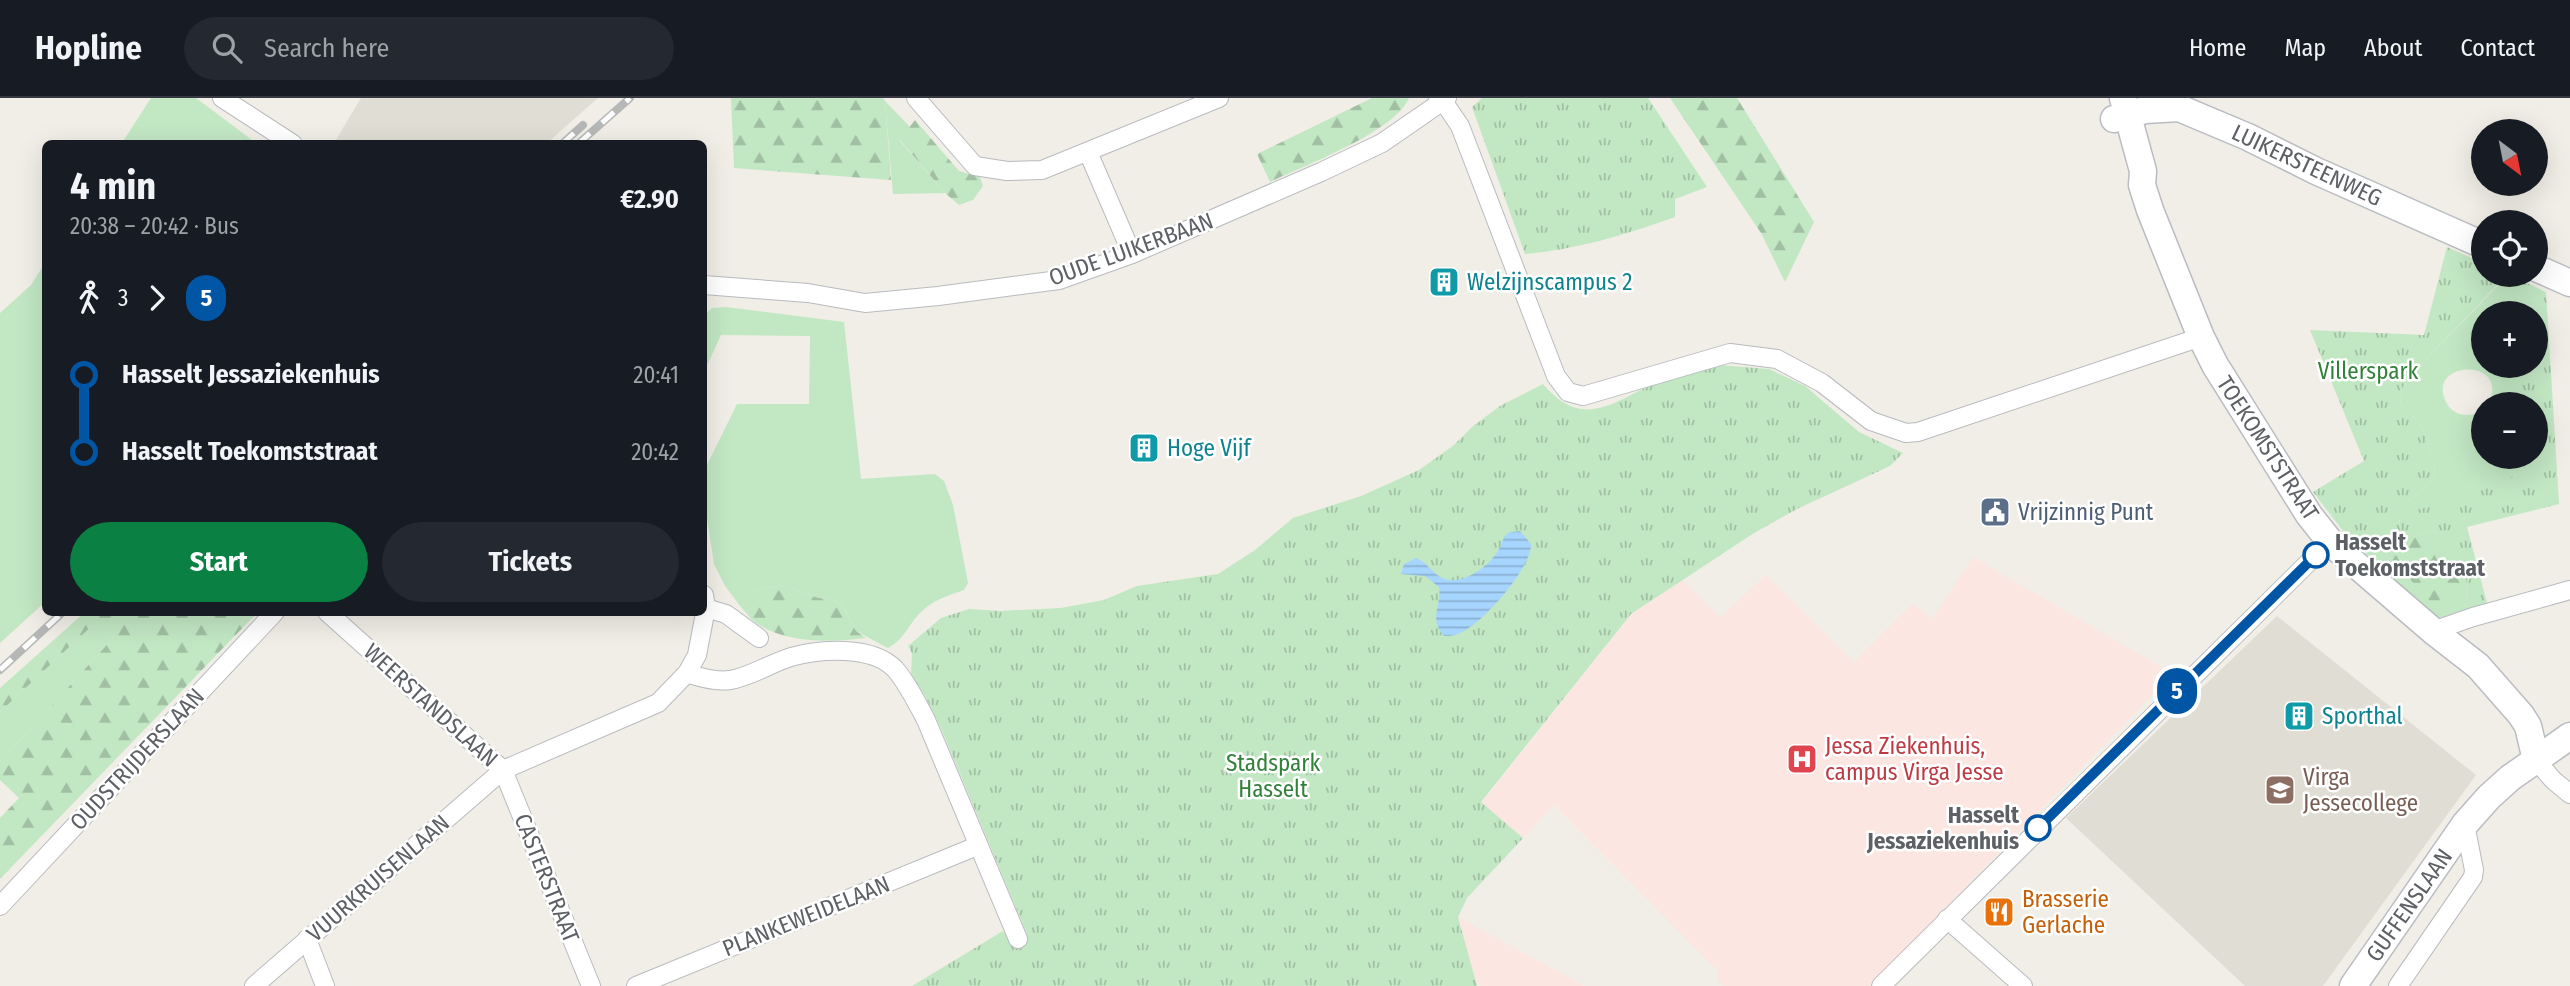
<!DOCTYPE html>
<meta charset="utf-8">
<style>
body{margin:0;font-family:"Fira Sans Condensed",sans-serif;background:#242831;color:#f1f3f6;height:100vh;display:flex;flex-direction:column;font-size:26px;white-space:nowrap}
*{box-sizing:border-box;margin:0}
p{font-size:23px;color:#9ea1a6}
.icon{flex:none;width:38px;height:38px;fill:none;stroke:currentColor;stroke-width:2;stroke-linecap:round;stroke-linejoin:round}
.map{position:relative;flex:1;overflow:hidden}
.details{position:absolute;left:42px;top:42px;width:665px;height:476px;display:flex;flex-direction:column;background:#171b24;border-radius:10px;box-shadow:0 7px 28px #0002}
.details>*{flex:none}
.badge{padding:0 14px;border-radius:23px;font-size:24px;line-height:46px}
.needle{width:46px;rotate:148deg}
.buttons{position:absolute;left:2471px;top:21px;display:grid;gap:14px}
.buttons a{display:grid;place-items:center;width:77px;height:77px;border-radius:50%;background:#171b24;box-shadow:0 7px 28px #0002;font-size:35px}
.map>.badge{position:absolute;translate:-50% -50%;box-shadow:0 0 0 4px #fff}
.legs{display:flex;align-items:center;gap:10px;height:77px;padding:0 28px;font-size:23px}
.legs p{margin-inline-start:auto}
.summary{display:flex;align-items:center;justify-content:space-between;height:119px;padding:0 28px}
h1{font-size:38px;font-weight:700;line-height:52px}
.cta{display:flex;gap:14px;margin-top:auto;padding:14px 28px}
.cta a{flex:1;height:80px;border-radius:42px;background:#0b8043;color:#fff;font-size:28px;font-weight:700;line-height:80px;text-align:center}
.cta a+a{background:#242831;color:#f1f3f6}
ul{padding:0 28px;list-style:none}
li{display:flex;align-items:center;gap:24px;height:77px;font-size:26px}
li i{display:grid;place-items:center;width:10px;height:100%;margin:0 9px;background:currentColor}
li i::after{content:'';width:18px;height:18px;margin:-9px;border:5px solid;border-radius:50%;background:#171b24}
li p{margin-inline-start:auto}
li:first-child i{background:linear-gradient(#0000 50%,currentColor 0)}
li:last-child i{background:linear-gradient(currentColor 50%,#0000 0)}
header{display:flex;align-items:center;gap:42px;box-sizing:border-box;height:98px;padding:0 35px;background:#171b24;border-bottom:2px solid #363941}
header strong{font-size:33px}
nav{display:flex;gap:38px;margin-inline-start:auto;font-size:24px}
.search{width:490px;height:63px;background:#242831;display:flex;align-items:center;gap:18px;box-sizing:border-box;padding:0 24px;border-radius:38px;color:#9ea1a6;font-size:26px}
.map>svg:first-child{display:block}
.education{fill:#e0ddd4}
.medical{fill:#fce6e2}
.grass{fill:#c2e7c3}
.forest{fill:url(#forest-firs)}
.park{fill:url(#park-tufts);fill-rule:evenodd}
.water{fill:url(#water-rules)}
.lines{fill:none;stroke-linecap:round;stroke-linejoin:round}
.street-casing{stroke:#b8bbbf;stroke-width:20}
.secondary-casing{stroke:#b9bcc2;stroke-width:29}
.street{stroke:#fff;stroke-width:18}
.secondary{stroke:#fff;stroke-width:26}
.rail-casing{stroke:#b6b7b7;stroke-width:8}
.rail{stroke:#fff;stroke-width:5;stroke-dasharray:16;stroke-linecap:butt}
.line-1-casing{stroke:#fff;stroke-width:16}
.line-1{stroke:#0056a4;stroke-width:10}
.stop-1-dot{fill:#fff;stroke:#0056a4;stroke-width:3.5}
.labels{text-anchor:middle;dominant-baseline:central;stroke-width:5;stroke-linejoin:round;paint-order:stroke}
.street-label{font-size:23px;fill:#5d6166;stroke:#fff}
.culture-label{font-size:23px;fill:#0d838f;stroke:#fff;text-anchor:start}
.park-label{font-size:23px;fill:#328139;stroke:#fff}
.service-label{font-size:23px;fill:#4e5e75;stroke:#fff;text-anchor:start}
.stop-label{font-size:23px;font-weight:bold;fill:#5d6166;stroke:#fff;text-anchor:start}
.health-label{font-size:23px;fill:#be3a42;stroke:#fff;text-anchor:start}
.education-label{font-size:23px;fill:#785e54;stroke:#fff;text-anchor:start}
.food-label{font-size:23px;fill:#c56008;stroke:#fff;text-anchor:start}
</style>
<header>
<strong>Hopline</strong>
<div class="search"><svg class="icon" aria-label="search" viewBox="0 0 24 24"><circle cx="10" cy="10" r="6"/><path d="M15 15l6 6"/></svg>Search here</div>
<nav><a>Home</a><a>Map</a><a>About</a><a>Contact</a></nav>
</header>
<div class="map">
<svg width="2570" height="888" viewBox="0 0 2570 888">
<defs>
<pattern id="forest-firs" width="22" height="20" patternUnits="userSpaceOnUse" patternTransform="scale(1.75)"><rect width="22" height="20" fill="#c2e7c3"/><path d="M5 1l3.5 6h-7zM16 11l3.5 6h-7z" fill="#a1bfa2"/></pattern>
<pattern id="park-tufts" width="24" height="20" patternUnits="userSpaceOnUse" patternTransform="scale(1.75)"><rect width="24" height="20" fill="#c2e7c3"/><path d="M3 7l-1-3M5 7V3M7 7l1-3M15 17l-1-3M17 17v-4M19 17l1-3" fill="none" stroke="#a1bfa2"/></pattern>
<pattern id="water-rules" width="6" height="5" patternUnits="userSpaceOnUse" patternTransform="scale(1.75)"><rect width="6" height="5" fill="#a6d5ff"/><path d="M0 2.5h6" fill="none" stroke="#8ab0d2"/></pattern>
</defs>
<rect width="100%" height="100%" fill="#f0eee6"/>
<!-- education -->
<g class="education">
<path d="M361,0H598L547,45H334Z"/>
<path d="M2277,518L2476,677L2323,888H2245L2066,720Z"/>
</g>
<!-- medical -->
<g class="medical">
<path d="M1973,459L2173,576L1869,888H1724L1717,881L1719,874L1554,707L1523,740L1481,705L1631,516L1682,482L1720,519L1766,477L1854,564L1913,505L1932,521Z"/>
<path d="M1458,819L1583,887V888H1482L1476,886Z"/>
</g>
<!-- grass -->
<g class="grass">
<path d="M151,0H196L256,45H122Z"/>
<path d="M885,3L910,29L900,43L945,95L893,96Z"/>
<path d="M45,165V504L0,545V215L31,187Z"/>
<path d="M2506,179L2532,191V215H2483V268H2530L2534,306H2488C2512,259 2425,262 2446,304C2453,319 2471,320 2483,312V359H2536L2541,376L2399,422L2400,426H2395L2393,413L2423,393L2434,379L2435,371L2422,328L2400,306L2402,290L2413,275Z"/>
<path d="M726,209L844,224L861,381L935,376L944,383L953,407L968,485L964,492C947,498 932,502 919,516C908,528 903,542 888,550L856,533L845,511L838,504L815,499L783,487L757,492L741,509L725,488L714,466L704,401V373L737,306H809L810,238L721,237L704,274V217L712,210Z"/>
<path d="M98,522L114,539L0,664V614Z"/>
</g>
<!-- forest -->
<g class="forest">
<path d="M731,0H883L885,3L891,82L734,70Z"/>
<path d="M1372,0H1409C1395,34 1305,67 1270,84L1257,56Z"/>
<path d="M1670,0H1737L1814,124L1785,184L1761,135Z"/>
<path d="M915,22L959,73L980,79L983,88L973,102L959,107L945,95L900,42Z"/>
<path d="M2435,433L2440,447L2466,481L2467,507L2437,512L2376,445Z"/>
<path d="M783,487L815,499L838,504L845,511L856,533L866,540C832,544 791,546 761,528C753,524 747,516 741,509L757,492Z"/>
<path d="M84,515H257L0,781V720L19,700L0,682V664L114,539L97,523L0,614V590Z"/>
</g>
<!-- park -->
<g class="park">
<path d="M1482,0H1648L1707,89L1675,101V119C1624,137 1579,151 1525,156L1472,9Z"/>
<path d="M2447,149L2483,165V177H2510L2546,194L2559,406L2467,429L2488,509L2434,521L2343,433L2313,394L2364,363L2310,232L2424,237ZM2505,179L2532,191V215H2536V268H2520L2521,306H2536V359H2520L2519,374C2498,392 2427,409 2398,417L2400,425L2396,426L2393,413L2423,393L2434,379L2435,371L2422,328L2400,306L2402,290L2413,275ZM2435,433L2439,447L2466,481L2467,507L2437,511L2377,445Z"/>
<path d="M1718,267L1769,271L1805,288L1859,334L1903,355L1890,368L1797,411L1754,435L1631,516L1481,704L1523,740L1467,800L1458,819L1477,888H912L1003,833L1010,844L1027,836L940,628L924,596L911,577L912,555L908,548L941,520L969,511L1000,513L1061,510L1104,502L1137,488L1218,476L1255,452L1293,420L1361,398L1419,372L1454,347L1472,329L1500,308L1543,286C1585,336 1617,300 1665,281C1681,274 1700,271 1718,267Z"/>
</g>
<!-- water -->
<path class="water" d="M1520,433L1531,446C1532,470 1478,532 1455,537C1451,538 1447,538 1444,538C1428,519 1442,509 1439,489L1425,478L1401,476L1404,466L1416,460C1427,464 1432,475 1442,480C1461,489 1488,469 1498,453C1501,449 1502,442 1505,438C1509,433 1514,434 1520,433Z"/>
<g class="lines">
<!-- street casing -->
<g class="street-casing">
<g id="street">
<path d="M222,0L293,46"/>
<path d="M916,0L975,68L1007,73L1042,72L1219,0"/>
<path d="M1438,0L1443,3L1460,28L1556,278L1568,294L1583,298L1730,255L1777,261L1822,285L1871,323L1906,335L1918,334L2201,239"/>
<path d="M1088,54L1132,156"/>
<path d="M704,187L808,195L865,205L938,198L1059,182L1132,156L1321,74L1382,45L1447,0"/>
<path d="M706,510L726,516L759,540"/>
<path d="M327,514L503,672L591,888"/>
<path d="M2433,533L2473,519L2570,492"/>
<path d="M687,575C701,580 715,584 730,582C750,579 771,565 791,559C819,551 872,547 895,571C908,586 917,605 926,622L1018,841"/>
<path d="M2536,662L2553,682L2570,696"/>
<path d="M0,808L275,514"/>
<path d="M1947,821L2023,888"/>
<path d="M307,841L325,888"/>
<path d="M254,888L503,672L658,605L687,575L697,557L706,510L704,497"/>
<path d="M636,888L977,748"/>
<path d="M1881,888L2316,457L2332,446"/>
<path d="M2398,888L2473,779L2474,772L2465,726"/>
</g>
</g>
<!-- secondary casing -->
<g class="secondary-casing">
<g id="secondary">
<path d="M2123,0L2143,73L2142,87L2150,112L2201,239L2215,267L2309,417L2332,446L2433,533L2478,568L2521,617L2528,628L2536,662"/>
<path d="M2114,21L2145,12L2179,10L2248,39L2316,73L2483,147"/>
<path d="M2536,170L2570,185"/>
<path d="M2353,888L2465,726L2489,699L2510,680L2570,638"/>
</g>
</g>
<!-- street -->
<use href="#street" class="street"/>
<!-- secondary -->
<use href="#secondary" class="secondary"/>
<!-- rail casing -->
<g class="rail-casing">
<g id="rail">
<path d="M562,46L583,27"/>
<path d="M578,46L630,0"/>
<path d="M0,572L63,514"/>
</g>
</g>
<!-- rail -->
<use href="#rail" class="rail"/>
</g>
<g class="lines">
<!-- line-1 casing -->
<g class="line-1-casing">
<path id="line-1" d="M2038,730L2316,457"/>
</g>
<!-- line-1 -->
<use href="#line-1" class="line-1"/>
</g>
<!-- icons -->
<defs>
<g id="building-square" transform="scale(1.575)"><rect x="-9" y="-9" width="18" height="18" rx="4" fill="#0f9aa8" stroke="#fff"/><path d="M-4-6H4V6H1V3H-1V6H-4ZM-2.5-4.3h1.7v1.8h-1.7ZM.8-4.3h1.7v1.8H.8ZM-2.5-1h1.7V.8h-1.7ZM.8-1h1.7V.8H.8Z" fill="#fff"/></g>
<g id="civic-square" transform="scale(1.575)"><rect x="-9" y="-9" width="18" height="18" rx="4" fill="#5c6f8a" stroke="#fff"/><path d="M-.6-6.5H3V-4.5H.6V-3L4-1V1h2V6H-6V1h2V-1L-.6-3ZM-1.2 2.5V6h2.4V2.5Z" fill="#fff"/></g>
<g id="hospital-square" transform="scale(1.575)"><rect x="-9" y="-9" width="18" height="18" rx="4" fill="#e0444e" stroke="#fff"/><path d="M-5-5h3v3.5h4V-5h3V5h-3V1.5h-4V5h-3Z" fill="#fff"/></g>
<g id="school-square" transform="scale(1.575)"><rect x="-9" y="-9" width="18" height="18" rx="4" fill="#8d6e63" stroke="#fff"/><path d="M0-5L7-2L0 1L-7-2ZM-4 1L0 2.5L4 1V4Q0 6-4 4Z" fill="#fff"/></g>
<g id="restaurant-square" transform="scale(1.575)"><rect x="-9" y="-9" width="18" height="18" rx="4" fill="#e8710a" stroke="#fff"/><path d="M-5-6h1v4h1v-4h1v4h1v-4h1v5L-1.5 .5V6h-2V.5L-5-1ZM5-6V6H3V1.5H1.5Q1.5-4 5-6Z" fill="#fff"/></g>
</defs>
<g fill-rule="evenodd">
<use href="#building-square" x="1444" y="184"/>
<use href="#building-square" x="1144" y="350"/>
<use href="#civic-square" x="1995" y="414"/>
<use href="#building-square" x="2299" y="618"/>
<use href="#hospital-square" x="1802" y="661"/>
<use href="#school-square" x="2280" y="692"/>
<use href="#restaurant-square" x="1999" y="814"/>
</g>
<!-- markers -->
<g class="stop-1-dot">
<circle cx="2316" cy="457" r="12"/>
<circle cx="2038" cy="730" r="12"/>
</g>
<g class="labels">
<!-- street labels -->
<g class="street-label">
<text transform="translate(2307 67) rotate(25)">LUIKERSTEENWEG</text>
<text transform="translate(1131 151) rotate(-20)">OUDE LUIKERBAAN</text>
<text transform="translate(2268 350) rotate(57)">TOEKOMSTSTRAAT</text>
<text transform="translate(431 607) rotate(42)">WEERSTANDSLAAN</text>
<text transform="translate(137 661) rotate(-47)">OUDSTRIJDERSLAAN</text>
<text transform="translate(378 780) rotate(-41)">VUURKRUISENLAAN</text>
<text transform="translate(547 780) rotate(68)">CASTERSTRAAT</text>
<text transform="translate(2409 807) rotate(-55)">GUFFENSLAAN</text>
<text transform="translate(806 818) rotate(-22)">PLANKEWEIDELAAN</text>
</g>
<!-- culture labels -->
<g class="culture-label">
<text x="1467" y="184">Welzijnscampus 2</text>
<text x="1167" y="350">Hoge Vijf</text>
<text x="2322" y="618">Sporthal</text>
</g>
<!-- park labels -->
<g class="park-label">
<text x="2368" y="273">Villerspark</text>
<text x="1273" y="665">Stadspark<tspan x="1273" dy="26">Hasselt</tspan></text>
</g>
<!-- service labels -->
<g class="service-label">
<text x="2018" y="414">Vrijzinnig Punt</text>
</g>
<!-- stop labels -->
<g class="stop-label">
<text x="2335" y="444">Hasselt<tspan x="2335" dy="26">Toekomststraat</tspan></text>
<text x="2019" y="717" text-anchor="end">Hasselt<tspan x="2019" dy="26">Jessaziekenhuis</tspan></text>
</g>
<!-- health labels -->
<g class="health-label">
<text x="1825" y="648">Jessa Ziekenhuis,<tspan x="1825" dy="26">campus Virga Jesse</tspan></text>
</g>
<!-- education labels -->
<g class="education-label">
<text x="2303" y="679">Virga<tspan x="2303" dy="26">Jessecollege</tspan></text>
</g>
<!-- food labels -->
<g class="food-label">
<text x="2022" y="801">Brasserie<tspan x="2022" dy="26">Gerlache</tspan></text>
</g>
</g>
</svg>
<div class="buttons">
<a><svg class="needle" viewBox="-14 -14 28 28"><path d="M0-13l5 13h-10z" fill="#e53935"/><path d="M0 13l5-13h-10z" fill="#9ea1a6"/></svg></a>
<a><svg class="icon" aria-label="locate" viewBox="0 0 24 24"><circle cx="12" cy="12" r="6"/><path d="M12 2v4M12 18v4M2 12h4M18 12h4"/></svg></a>
<a>+</a>
<a>−</a>
</div>
<b class="badge" style="left:2177px;top:593px;background:#0056a4;color:#fff">5</b>
<section class="details">
<div class="summary"><div><h1>4 min</h1><p>20:38 – 20:42 · Bus</p></div><b>€2.90</b></div>
<div class="legs"><svg class="icon" aria-label="walk" viewBox="0 0 24 24"><circle cx="13" cy="4" r="2"/><path d="M13 8l-2 6 4 7M11 14l-3 7M7 12l3-4h3l4 4"/></svg>3<svg class="icon" aria-label="forward" viewBox="0 0 24 24"><path d="M9 5l7 7-7 7"/></svg><b class="badge" style="background:#0056a4;color:#fff">5</b></div>
<ul>
<li><i style="color:#0056a4"></i><b>Hasselt Jessaziekenhuis</b><p>20:41</p></li>
<li><i style="color:#0056a4"></i><b>Hasselt Toekomststraat</b><p>20:42</p></li>
</ul>
<div class="cta"><a>Start</a><a>Tickets</a></div>
</section>
</div>
